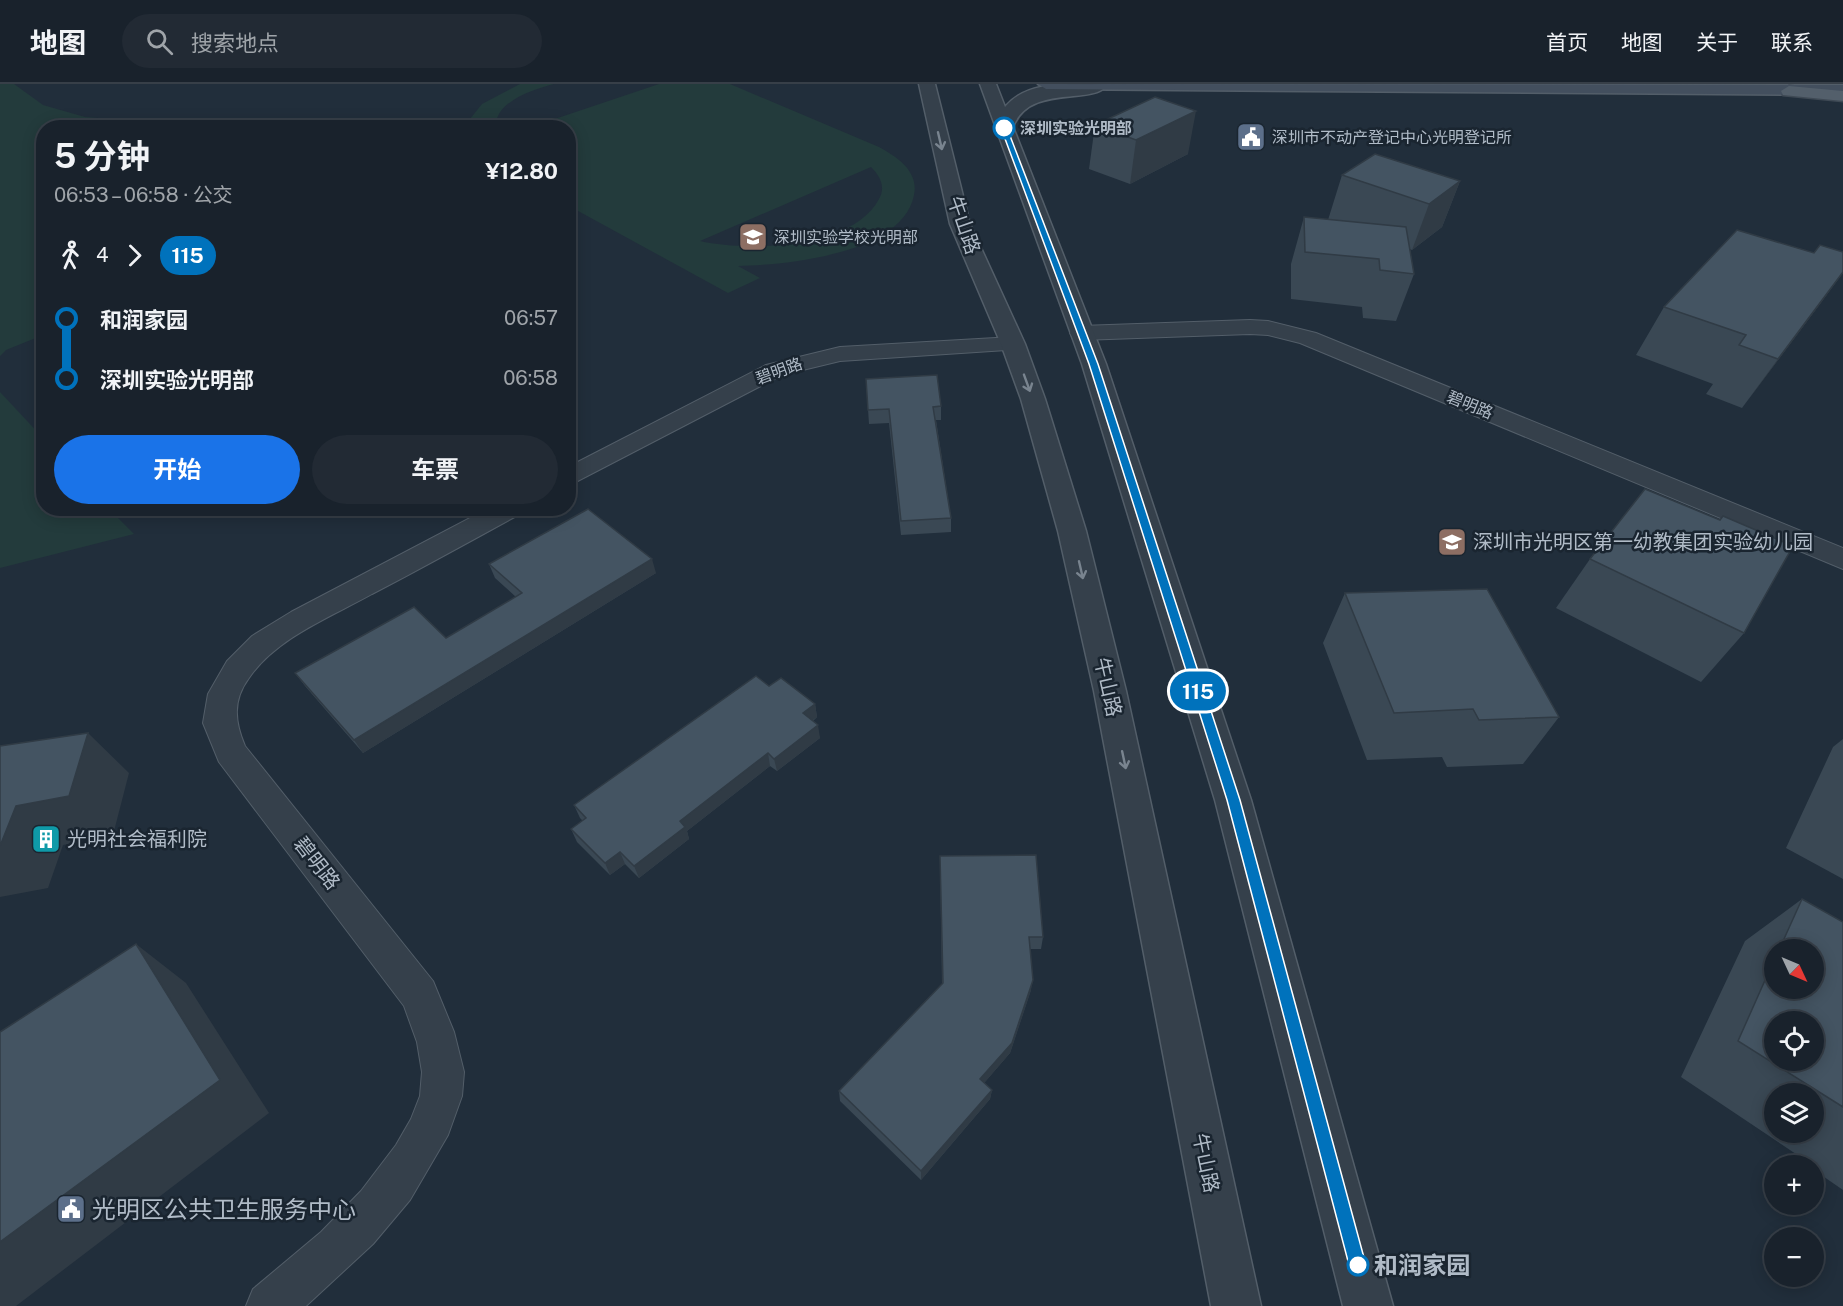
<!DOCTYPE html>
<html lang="zh">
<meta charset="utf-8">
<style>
body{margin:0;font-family:"Public Sans","Noto Sans SC",sans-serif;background:#222a34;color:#f1f3f6;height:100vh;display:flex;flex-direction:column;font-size:22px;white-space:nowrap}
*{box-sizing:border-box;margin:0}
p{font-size:20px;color:#9fa4a9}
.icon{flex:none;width:33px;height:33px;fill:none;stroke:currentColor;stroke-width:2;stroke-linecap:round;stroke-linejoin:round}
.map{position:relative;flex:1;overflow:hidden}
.sheet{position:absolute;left:36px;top:36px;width:540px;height:396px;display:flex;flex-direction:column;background:#19222c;border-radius:24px;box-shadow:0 3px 15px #0003,0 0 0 2px #373f48}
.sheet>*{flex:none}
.badge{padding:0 12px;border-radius:20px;font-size:21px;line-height:39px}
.needle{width:39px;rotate:134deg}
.fabs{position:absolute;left:1764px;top:855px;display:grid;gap:12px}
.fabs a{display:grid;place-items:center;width:60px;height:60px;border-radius:50%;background:#19222c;box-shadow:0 3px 15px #0003,0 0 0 2px #373f48;font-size:30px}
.map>.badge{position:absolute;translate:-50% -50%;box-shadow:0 0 0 3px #fff}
.legs{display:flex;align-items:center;gap:9px;height:66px;padding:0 18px;font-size:20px}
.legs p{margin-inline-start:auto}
.overview{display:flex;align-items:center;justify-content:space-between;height:102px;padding:0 18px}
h1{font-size:33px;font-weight:700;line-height:45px}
.button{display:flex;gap:12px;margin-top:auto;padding:12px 18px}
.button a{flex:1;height:69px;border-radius:36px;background:#1a73e8;color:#fff;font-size:24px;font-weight:700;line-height:69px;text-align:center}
.button a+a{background:#222a34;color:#f1f3f6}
ul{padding:0 18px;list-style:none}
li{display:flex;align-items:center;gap:21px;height:60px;font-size:22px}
li i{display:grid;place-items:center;width:9px;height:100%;margin:0 8px;background:currentColor}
li i::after{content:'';width:15px;height:15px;margin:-8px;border:4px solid;border-radius:50%;background:#19222c}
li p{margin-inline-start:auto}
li:first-child i{background:linear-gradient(#0000 50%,currentColor 0)}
li:last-child i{background:linear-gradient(currentColor 50%,#0000 0)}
header{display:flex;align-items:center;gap:36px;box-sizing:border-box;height:84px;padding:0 30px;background:#19222c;border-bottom:2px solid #373f48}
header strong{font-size:28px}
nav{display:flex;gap:33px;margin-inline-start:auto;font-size:21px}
.search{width:420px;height:54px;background:#222a34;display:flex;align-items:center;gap:15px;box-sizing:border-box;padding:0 21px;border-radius:33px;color:#9fa4a9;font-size:22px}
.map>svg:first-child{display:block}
.green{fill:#233b3c;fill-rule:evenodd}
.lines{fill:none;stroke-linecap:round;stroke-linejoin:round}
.minor-casing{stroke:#535e69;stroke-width:2}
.tertiary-casing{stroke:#535e69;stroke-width:3}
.secondary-casing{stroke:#535e69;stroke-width:3}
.primary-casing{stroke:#3e4954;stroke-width:3}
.minor{fill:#35404b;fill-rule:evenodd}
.tertiary{fill:#35404b;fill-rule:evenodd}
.secondary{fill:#434f5e;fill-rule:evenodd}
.primary{fill:#535f6b;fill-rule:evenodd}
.wall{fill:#3a4854;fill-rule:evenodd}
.shaded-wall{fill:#303b45}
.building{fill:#445462;stroke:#303b45;stroke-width:1.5;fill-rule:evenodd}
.oneway{stroke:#79848f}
.line-1{fill:#0072bc;stroke:#fff;stroke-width:1.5}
.stop-1-dot{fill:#fff;stroke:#0072bc;stroke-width:3}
.labels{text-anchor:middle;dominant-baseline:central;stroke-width:5;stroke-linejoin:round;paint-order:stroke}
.far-stop-label{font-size:16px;font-weight:bold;fill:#b0bbc7;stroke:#1a2530;text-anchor:start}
.far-poi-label{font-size:16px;fill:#b0bbc7;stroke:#1a2530;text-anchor:start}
.far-street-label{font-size:16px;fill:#b0bbc7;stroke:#1a2530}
.street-label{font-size:20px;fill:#b0bbc7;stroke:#1a2530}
.poi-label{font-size:20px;fill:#b0bbc7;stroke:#1a2530;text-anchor:start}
.near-poi-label{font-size:24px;fill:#b0bbc7;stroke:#1a2530;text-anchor:start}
.near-stop-label{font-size:24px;font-weight:bold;fill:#b0bbc7;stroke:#1a2530;text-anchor:start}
</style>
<header>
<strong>地图</strong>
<div class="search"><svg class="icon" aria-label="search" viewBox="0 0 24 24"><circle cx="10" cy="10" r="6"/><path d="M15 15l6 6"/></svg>搜索地点</div>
<nav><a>首页</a><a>地图</a><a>关于</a><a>联系</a></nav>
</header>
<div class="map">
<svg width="1843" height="1222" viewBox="0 0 1843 1222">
<rect width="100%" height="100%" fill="#212e3b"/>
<!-- green -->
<g class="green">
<path d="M0,0H14L43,21L85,33L214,43L44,44L43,251L6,266L0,272Z"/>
<path d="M520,0H554C534,5 494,18 496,43H447L462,39L466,40L482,20Z"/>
<path d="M659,0H730L879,63C897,73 919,87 914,111C903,170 786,181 738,182L760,194L728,209L569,122L568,44L531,43ZM871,83C880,92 886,103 879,115C853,165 748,168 700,157Z"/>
<path d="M0,308L43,354L44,424L109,425L134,450L0,484Z"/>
</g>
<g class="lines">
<!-- minor casing -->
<g class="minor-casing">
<g id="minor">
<path d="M1250,236L1268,237L1316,249L1843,464V485L1300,259L1268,251L1250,250L1081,256L1073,254L1070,249L1073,244L1081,242Z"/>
<path d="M1013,253L1021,255L1024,260L1021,265L840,277L782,291L568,402V383L766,281L840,263Z"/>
<path d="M489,424H524L520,430C471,457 422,484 372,510C331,533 276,554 249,594C232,617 235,638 245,662L433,897L454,948L464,988L462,1012L448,1051L410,1116L373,1160L306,1222H246L253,1205L321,1148L361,1107L396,1061L411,1035L420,1012L422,988L417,958L404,922L219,678L203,639L208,610L227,577L252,552L291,528Z"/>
</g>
</g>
<!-- tertiary casing -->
<g class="tertiary-casing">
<g id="tertiary">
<path d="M919,0H935L970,140L1025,260L1045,315L1086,447L1126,607L1261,1222H1211L1094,607L1058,447L1021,315L1001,260L950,140Z"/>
<path d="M980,0H996L1005,23C1024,0 1056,0 1084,0C1091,0 1100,0 1106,2C1091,21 1029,0 1013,43L1106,280L1251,716L1393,1222H1343L1215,716L1082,280Z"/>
</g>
</g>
<!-- secondary casing -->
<g class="secondary-casing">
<path id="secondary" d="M1038,0L1843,1V11L1046,5Z"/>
</g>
<!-- primary casing -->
<g class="primary-casing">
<path id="primary" d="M1789,2L1843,7V17L1783,11L1781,7Z"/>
</g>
<!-- minor -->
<use href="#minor" class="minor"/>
<!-- tertiary -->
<use href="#tertiary" class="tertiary"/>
<!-- secondary -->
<use href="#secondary" class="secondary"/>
<!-- primary -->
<use href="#primary" class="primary"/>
</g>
<!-- wall -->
<g class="wall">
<path d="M1095,41L1188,70L1130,100L1089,85Z"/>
<path d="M1342,91L1460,97L1442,143L1412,166L1410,165L1414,190L1396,237L1363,234L1362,223L1291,215V180L1304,133L1328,136Z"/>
<path d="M1843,168V189L1742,324L1706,310L1713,300L1636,271L1664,223L1814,169Z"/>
<path d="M866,295L941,322V336H936L951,434V448L901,451L889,339L869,340Z"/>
<path d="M1590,475L1744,549L1701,598L1556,524Z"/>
<path d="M489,480L656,489L363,669L305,602L295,589L446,554L516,513L495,494Z"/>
<path d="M1345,509L1559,633L1523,680L1447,683L1442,673L1367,676L1323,559Z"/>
<path d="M769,602L815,620L817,633L813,637L820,654L777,687L770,682L687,747L689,755L639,794L625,780L610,791L577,758L571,745L583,737L580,734L574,721Z"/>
<path d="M1843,655V795L1786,764L1833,663Z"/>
<path d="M940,772L1043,853L1041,865H1030L1031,906L1010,969L984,999L992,1006L990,1015L921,1096L840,1017L839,1007L942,900Z"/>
<path d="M1802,815L1843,838V1106L1814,1086V1082H1806L1795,1074L1796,1070L1681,993L1745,857ZM1774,866H1814L1774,904ZM1774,1010H1814V1048H1774Z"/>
</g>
<!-- shaded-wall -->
<g class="shaded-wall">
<path d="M1196,27L1188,70L1130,100L1136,56Z"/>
<path d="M1460,97L1442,143L1412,166L1429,120Z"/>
<path d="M1843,188L1821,219L1742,324L1778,275Z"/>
<path d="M652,475L656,489L363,669L354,656Z"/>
<path d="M815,620L817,633L805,642L803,629Z"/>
<path d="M818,641L820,654L777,687L774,675Z"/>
<path d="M88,649L129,689L113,751L63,761L48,804L0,813V762L16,722Z"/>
<path d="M768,669L770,682L687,747L689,755L639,794L634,782L680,737Z"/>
<path d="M620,768L625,780L610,791L605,779Z"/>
<path d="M136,860L186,899L269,1029L16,1222H0V1158Z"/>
<path d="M1033,896L1031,906L1010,969L979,1005L980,995Z"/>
<path d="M992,1006L990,1015L921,1096V1087Z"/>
</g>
<!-- building -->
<g class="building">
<path d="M1155,13L1196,27L1136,56L1095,41Z"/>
<path d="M1375,70L1460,97L1429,120L1342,91Z"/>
<path d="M1304,133L1406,143L1414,190L1380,186L1379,175L1305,168Z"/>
<path d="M1737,146L1814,169L1820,161L1843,168V188L1778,275L1739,261L1746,251L1664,223Z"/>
<path d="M937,291L941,322L933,323L951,434L901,437L889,325L868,326L866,295Z"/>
<path d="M1645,405L1720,436L1723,432L1793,462L1744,549L1590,475Z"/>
<path d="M588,425L652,475L354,656L295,589L414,523L446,554L522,509L489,480Z"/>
<path d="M1487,505L1559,633L1479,636L1473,625L1394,629L1345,509Z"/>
<path d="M756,592L769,602L781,594L815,620L803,629L818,641L774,675L768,669L680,737L685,743L634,782L620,768L605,779L571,745L586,734L574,721Z"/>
<path d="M88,649L69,712L16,722L0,762V662Z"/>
<path d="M1036,771L1043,853H1029L1033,896L1012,959L980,995L992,1006L921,1087L839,1007L943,899L940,772Z"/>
<path d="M1802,815L1843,838V1023L1738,957L1774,876V904H1814V866H1779ZM1774,938H1814V976H1774Z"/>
<path d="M136,860L220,996L0,1158V948Z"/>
</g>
<!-- one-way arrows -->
<defs><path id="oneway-shaft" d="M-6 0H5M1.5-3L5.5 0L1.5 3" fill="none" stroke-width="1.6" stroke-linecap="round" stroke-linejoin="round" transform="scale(1.5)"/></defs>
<g class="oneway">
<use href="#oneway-shaft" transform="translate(940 57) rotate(77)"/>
<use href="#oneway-shaft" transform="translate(1027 299) rotate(70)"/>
<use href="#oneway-shaft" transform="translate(1081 486) rotate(77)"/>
<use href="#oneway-shaft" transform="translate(1124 676) rotate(78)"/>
</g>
<!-- line-1 -->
<path class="line-1" d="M1004,42L1007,44L1098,280L1240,716L1366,1181L1364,1187L1358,1190L1352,1187L1349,1181L1227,716L1089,280L1001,44Z"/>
<!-- icons -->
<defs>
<g id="civic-square" transform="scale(1.5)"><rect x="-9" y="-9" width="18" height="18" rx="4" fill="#5c6f8a" stroke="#1a2530"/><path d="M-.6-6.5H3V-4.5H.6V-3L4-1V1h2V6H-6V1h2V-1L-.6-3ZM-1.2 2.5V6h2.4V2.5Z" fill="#fff"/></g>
<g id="school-square" transform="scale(1.5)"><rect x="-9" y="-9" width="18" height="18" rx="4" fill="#8d6e63" stroke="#1a2530"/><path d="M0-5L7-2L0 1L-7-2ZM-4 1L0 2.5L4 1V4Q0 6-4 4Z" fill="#fff"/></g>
<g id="building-square" transform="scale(1.5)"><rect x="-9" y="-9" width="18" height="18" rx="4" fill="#0f9aa8" stroke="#1a2530"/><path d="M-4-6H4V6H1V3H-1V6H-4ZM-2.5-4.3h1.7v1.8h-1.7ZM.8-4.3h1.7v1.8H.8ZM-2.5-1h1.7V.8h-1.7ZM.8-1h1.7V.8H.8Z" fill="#fff"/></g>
</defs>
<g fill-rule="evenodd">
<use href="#civic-square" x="1251" y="53"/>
<use href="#school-square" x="753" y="153"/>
<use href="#school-square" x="1452" y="458"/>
<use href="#building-square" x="46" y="755"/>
<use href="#civic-square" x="71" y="1125"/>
</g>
<!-- markers -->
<g class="stop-1-dot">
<circle cx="1004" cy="44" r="10"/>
<circle cx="1358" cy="1181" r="10"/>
</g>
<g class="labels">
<!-- far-stop labels -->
<g class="far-stop-label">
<text x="1020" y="44">深圳实验光明部</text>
</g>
<!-- far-poi labels -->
<g class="far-poi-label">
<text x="1272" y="53">深圳市不动产登记中心光明登记所</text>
<text x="774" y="153">深圳实验学校光明部</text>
</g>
<!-- far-street labels -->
<g class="far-street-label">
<text transform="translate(779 287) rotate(-20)">碧明路</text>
<text transform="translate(1470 321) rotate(22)">碧明路</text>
</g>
<!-- street labels -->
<g class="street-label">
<text transform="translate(964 141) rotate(71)">牛山路</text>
<text transform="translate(1108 603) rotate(77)">牛山路</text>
<text transform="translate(317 779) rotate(52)">碧明路</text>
<text transform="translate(1206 1079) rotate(78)">牛山路</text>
</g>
<!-- poi labels -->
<g class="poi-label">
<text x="1473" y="458">深圳市光明区第一幼教集团实验幼儿园</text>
<text x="67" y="755">光明社会福利院</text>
</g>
<!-- near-poi labels -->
<g class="near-poi-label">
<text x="92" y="1125">光明区公共卫生服务中心</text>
</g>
<!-- near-stop labels -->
<g class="near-stop-label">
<text x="1374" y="1181">和润家园</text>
</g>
</g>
</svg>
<div class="fabs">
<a><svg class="needle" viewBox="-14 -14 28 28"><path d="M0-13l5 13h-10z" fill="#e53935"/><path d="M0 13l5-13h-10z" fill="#9fa4a9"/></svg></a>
<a><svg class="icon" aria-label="locate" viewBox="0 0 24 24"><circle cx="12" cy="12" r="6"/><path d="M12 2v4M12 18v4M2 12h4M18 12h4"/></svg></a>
<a><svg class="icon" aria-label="layers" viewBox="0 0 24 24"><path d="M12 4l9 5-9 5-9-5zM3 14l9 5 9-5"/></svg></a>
<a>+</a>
<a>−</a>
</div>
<b class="badge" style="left:1198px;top:607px;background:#0072bc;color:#fff">115</b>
<section class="sheet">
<div class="overview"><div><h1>5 分钟</h1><p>06:53 – 06:58 · 公交</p></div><b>¥12.80</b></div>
<div class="legs"><svg class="icon" aria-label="walk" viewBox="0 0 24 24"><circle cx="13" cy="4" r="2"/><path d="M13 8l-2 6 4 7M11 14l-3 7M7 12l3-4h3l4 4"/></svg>4<svg class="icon" aria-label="forward" viewBox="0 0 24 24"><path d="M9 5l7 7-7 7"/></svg><b class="badge" style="background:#0072bc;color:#fff">115</b></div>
<ul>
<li><i style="color:#0072bc"></i><b>和润家园</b><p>06:57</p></li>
<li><i style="color:#0072bc"></i><b>深圳实验光明部</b><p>06:58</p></li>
</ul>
<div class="button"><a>开始</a><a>车票</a></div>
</section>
</div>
